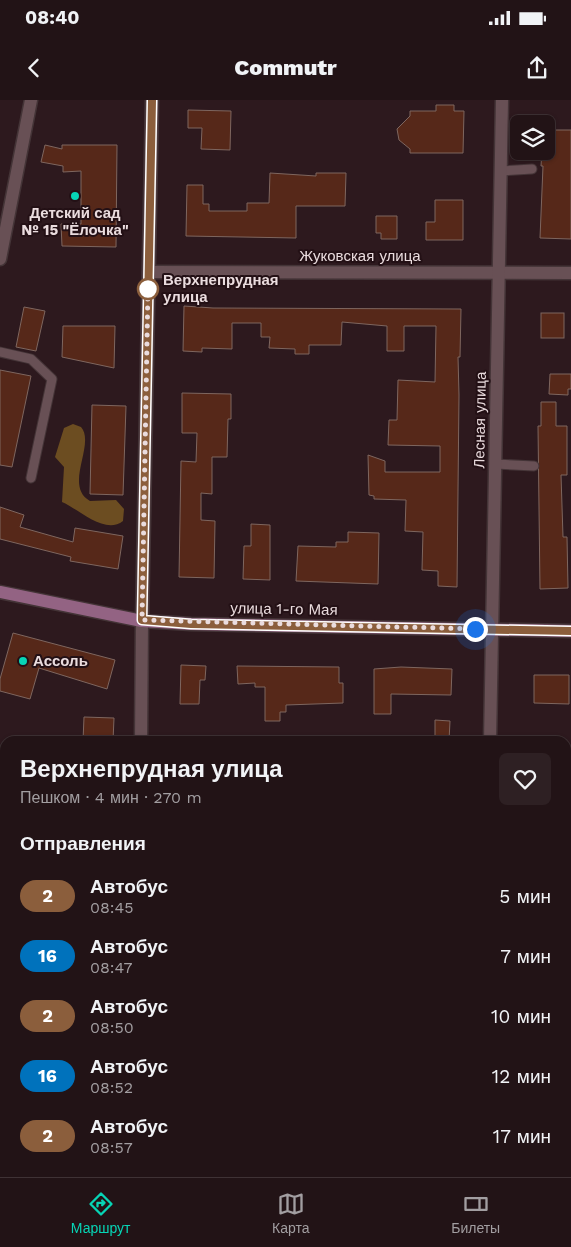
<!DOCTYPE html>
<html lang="ru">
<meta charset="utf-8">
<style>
body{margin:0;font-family:"Work Sans",sans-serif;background:#2e2023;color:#f1f3f6;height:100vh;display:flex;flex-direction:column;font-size:19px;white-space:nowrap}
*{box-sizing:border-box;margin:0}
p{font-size:16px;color:#a29ea1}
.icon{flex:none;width:28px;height:28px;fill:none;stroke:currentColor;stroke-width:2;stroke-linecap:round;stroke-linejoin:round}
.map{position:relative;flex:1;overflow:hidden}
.drawer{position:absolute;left:0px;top:636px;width:571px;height:441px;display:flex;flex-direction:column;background:#221316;border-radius:15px 15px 0 0;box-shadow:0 1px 4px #0004,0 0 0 1px #3f3235}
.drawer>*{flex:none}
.badge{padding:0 10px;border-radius:16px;font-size:18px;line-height:32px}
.controls{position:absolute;left:510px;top:15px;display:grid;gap:10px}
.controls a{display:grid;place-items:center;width:45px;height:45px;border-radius:8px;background:#221316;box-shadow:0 1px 4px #0004,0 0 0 1px #3f3235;font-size:25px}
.you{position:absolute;width:25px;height:25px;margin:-12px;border:4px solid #fff;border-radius:50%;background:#1a73e8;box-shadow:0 0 0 8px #1a73e833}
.map>.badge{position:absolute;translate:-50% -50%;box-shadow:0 0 0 2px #fff}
h2{padding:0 20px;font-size:19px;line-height:45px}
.round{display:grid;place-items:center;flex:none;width:52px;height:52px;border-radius:8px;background:#2e2023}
.overview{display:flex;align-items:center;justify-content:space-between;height:85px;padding:0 20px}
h1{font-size:24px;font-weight:800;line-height:38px}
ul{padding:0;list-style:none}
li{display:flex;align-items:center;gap:15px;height:60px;padding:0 20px}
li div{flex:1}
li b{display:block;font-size:19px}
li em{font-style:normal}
li .badge{min-width:55px;font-weight:700;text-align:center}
.status{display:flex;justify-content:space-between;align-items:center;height:35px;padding:0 25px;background:#221316;direction:ltr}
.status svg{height:14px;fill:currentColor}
header{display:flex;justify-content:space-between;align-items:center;height:65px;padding:0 20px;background:#221316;font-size:22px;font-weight:800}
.tab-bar{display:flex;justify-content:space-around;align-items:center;height:70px;border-top:1px solid #3f3235;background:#221316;font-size:14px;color:#a29ea1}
.tab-bar a{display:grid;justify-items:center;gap:2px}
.tab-bar .on{color:#07d5b6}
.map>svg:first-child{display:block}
.forest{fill:#6c4d21}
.building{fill:#562819;stroke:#7e665f}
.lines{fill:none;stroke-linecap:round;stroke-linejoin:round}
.service-casing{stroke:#443437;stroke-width:11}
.minor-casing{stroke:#443437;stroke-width:15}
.tertiary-casing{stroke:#443437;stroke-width:15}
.secondary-casing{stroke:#443437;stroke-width:15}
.service{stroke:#685055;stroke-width:9}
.minor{stroke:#685055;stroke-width:12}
.tertiary{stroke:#685055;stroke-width:12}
.secondary{stroke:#936383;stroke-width:12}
.line-casing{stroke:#fff;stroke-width:11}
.line{stroke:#8b5e3c;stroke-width:8}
.walk{stroke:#eadcde;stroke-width:5;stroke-dasharray:0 9}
.poi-dot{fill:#07d5b6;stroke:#231015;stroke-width:2}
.stop-dot{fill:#fff;stroke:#8b5e3c;stroke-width:2.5}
.labels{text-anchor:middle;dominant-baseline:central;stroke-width:4;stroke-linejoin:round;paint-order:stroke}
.poi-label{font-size:15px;font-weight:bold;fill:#eadcde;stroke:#231015}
.street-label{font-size:15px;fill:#eadcde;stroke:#231015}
.stop-label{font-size:15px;font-weight:bold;fill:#eadcde;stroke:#231015;text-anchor:start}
</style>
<div class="status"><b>08:40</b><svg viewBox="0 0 49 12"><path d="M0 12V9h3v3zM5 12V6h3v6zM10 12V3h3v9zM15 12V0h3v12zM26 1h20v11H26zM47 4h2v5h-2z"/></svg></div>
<header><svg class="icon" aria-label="back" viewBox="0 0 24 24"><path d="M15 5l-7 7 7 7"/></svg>Commutr<svg class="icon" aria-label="share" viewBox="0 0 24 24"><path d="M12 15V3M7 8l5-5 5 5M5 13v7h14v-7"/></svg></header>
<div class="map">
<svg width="571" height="1077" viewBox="0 0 571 1077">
<rect width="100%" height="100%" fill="#2d191e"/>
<!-- forest -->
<path class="forest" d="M73,324L81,327C96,344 63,386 90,401L116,400L124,409L123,421C105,435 80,410 62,402L64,367L55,357L64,328Z"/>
<!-- building -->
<g class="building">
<path d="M436,5H454V11H464L463,53H410V49L399,40L397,29L410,16V11H436Z"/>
<path d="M188,10L231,11L230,50L201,49L202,28H188Z"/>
<path d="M555,30H571V139L540,138L543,66H541L542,51H546V36H554Z"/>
<path d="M45,45L62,49V45H117L116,147L62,146L61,124H81V71L63,72V66L41,62Z"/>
<path d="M270,73L316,76V73H346L345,106H296V138L186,136L187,85H203V104H209V111H247V103H269Z"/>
<path d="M435,100H463V140H426V122H435Z"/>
<path d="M376,116H397V139H381V133H376Z"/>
<path d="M184,206L213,208L461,209L460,257H458L459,295L457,487L438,486V471L422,470L423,432L405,431L406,400L374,399V396L369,395L368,355L385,361V372H440V346L388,345L389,320H397L398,280L435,282L436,226H404V251H387V226L342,222L341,245H309V254H295V249L269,248L270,237H261V223H232V249L202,248V252L183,251Z"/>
<path d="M24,207L45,211L36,251L16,247Z"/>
<rect x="541" y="213" width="23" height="25"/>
<path d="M63,226H115L114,268L62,257Z"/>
<path d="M0,270L31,276L12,367L0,365Z"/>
<path d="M550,274H571V289H568V295L549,294Z"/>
<path d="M182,293L231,294V319H228L227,357H212V394L201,393V420L215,421L214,478L179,477L181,361L196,362L197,333H182Z"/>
<path d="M541,302H556V326H567V375H561L563,437H567L568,488L540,489L538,326H541Z"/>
<path d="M92,305L126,306L123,395L90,394Z"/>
<path d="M0,407L24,415L20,427L73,442L75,428L123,436L118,469L70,461L71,457L0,439Z"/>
<path d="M251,424L270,425V480L243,479L244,446H251Z"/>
<path d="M348,432L379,433L378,484L296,481L298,446L336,447V442H348Z"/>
<path d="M13,533L115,560L107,589L39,568L30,599L0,591V579Z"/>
<path d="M181,565L206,566L205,580H200L199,604H180Z"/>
<path d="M237,566L339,567V583H343V603L286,605V612H280V621H265V587H255V583L238,584Z"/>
<path d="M401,567L452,569L451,595L391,594V614H374V569Z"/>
<path d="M534,575H569V604L534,603Z"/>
<path d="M84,617L114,618L113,641H83Z"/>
<path d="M435,620L450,621L449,641H435Z"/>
</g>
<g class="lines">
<!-- service casing -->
<g class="service-casing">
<g id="service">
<path d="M501,71L532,69"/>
<path d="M0,252L31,259L52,279L31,378"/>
<path d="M496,364L534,366"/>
</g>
</g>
<!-- minor casing -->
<g class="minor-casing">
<g id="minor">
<path d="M0,159L31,0"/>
<path d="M149,172L571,173"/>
<path d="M141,641L142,521"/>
<path d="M490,641L502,0"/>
<path d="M0,865H5"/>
<path d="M566,871H571"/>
<path d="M136,1077V1072"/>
<path d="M476,1077L477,1072"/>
</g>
</g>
<!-- tertiary casing -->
<g class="tertiary-casing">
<path id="tertiary" d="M142,521L152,0"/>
</g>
<!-- secondary casing -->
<g class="secondary-casing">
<path id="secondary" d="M0,492L142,521L191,524L571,531"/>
</g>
<!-- service -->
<use href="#service" class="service"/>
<!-- minor -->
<use href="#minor" class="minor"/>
<!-- tertiary -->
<use href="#tertiary" class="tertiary"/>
<!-- secondary -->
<use href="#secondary" class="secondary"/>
</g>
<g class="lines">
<!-- line casing -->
<g class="line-casing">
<path id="line" d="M152,0L142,520L191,524L571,531"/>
</g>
<!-- line -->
<use href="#line" class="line"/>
<!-- walk -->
<path class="walk" d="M148,189V185L142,520L475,529"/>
</g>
<!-- markers -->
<g class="poi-dot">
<circle cx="75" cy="96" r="5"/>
<circle cx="23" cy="561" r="5"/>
</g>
<circle class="stop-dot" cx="148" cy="189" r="10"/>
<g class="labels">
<!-- poi labels -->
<g class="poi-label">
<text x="75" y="113">Детский сад<tspan x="75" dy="17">№ 15 "Ёлочка"</tspan></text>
<text x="33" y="561" text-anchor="start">Ассоль</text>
</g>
<!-- street labels -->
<g class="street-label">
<text x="360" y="156">Жуковская улица</text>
<text transform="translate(480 320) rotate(-89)">Лесная улица</text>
<text transform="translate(284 509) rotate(1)">улица 1-го Мая</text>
</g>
<!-- stop labels -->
<g class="stop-label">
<text x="163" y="180">Верхнепрудная<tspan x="163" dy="17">улица</tspan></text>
</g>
</g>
</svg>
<div class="controls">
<a><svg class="icon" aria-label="layers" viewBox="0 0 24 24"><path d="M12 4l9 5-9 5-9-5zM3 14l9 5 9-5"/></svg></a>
</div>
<div class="you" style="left:475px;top:529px"></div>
<section class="drawer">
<div class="overview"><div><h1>Верхнепрудная улица</h1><p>Пешком · 4 мин · 270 m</p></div><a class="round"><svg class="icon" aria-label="heart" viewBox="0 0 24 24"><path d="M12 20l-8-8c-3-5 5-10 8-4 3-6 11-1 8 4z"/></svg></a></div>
<h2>Отправления</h2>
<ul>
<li><span class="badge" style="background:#8b5e3c;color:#fff">2</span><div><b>Автобус</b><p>08:45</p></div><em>5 мин</em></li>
<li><span class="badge" style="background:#0072bc;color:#fff">16</span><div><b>Автобус</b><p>08:47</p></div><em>7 мин</em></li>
<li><span class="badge" style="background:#8b5e3c;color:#fff">2</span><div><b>Автобус</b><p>08:50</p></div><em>10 мин</em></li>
<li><span class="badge" style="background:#0072bc;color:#fff">16</span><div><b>Автобус</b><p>08:52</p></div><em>12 мин</em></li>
<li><span class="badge" style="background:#8b5e3c;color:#fff">2</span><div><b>Автобус</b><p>08:57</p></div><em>17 мин</em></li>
</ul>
</section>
</div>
<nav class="tab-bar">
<a class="on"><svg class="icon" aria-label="directions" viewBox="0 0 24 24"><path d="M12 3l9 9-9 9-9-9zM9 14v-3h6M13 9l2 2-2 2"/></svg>Маршрут</a>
<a><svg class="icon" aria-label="map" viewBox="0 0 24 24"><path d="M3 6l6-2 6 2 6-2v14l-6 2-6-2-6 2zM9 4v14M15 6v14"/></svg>Карта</a>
<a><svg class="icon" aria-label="tickets" viewBox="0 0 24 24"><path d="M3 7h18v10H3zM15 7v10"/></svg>Билеты</a>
</nav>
